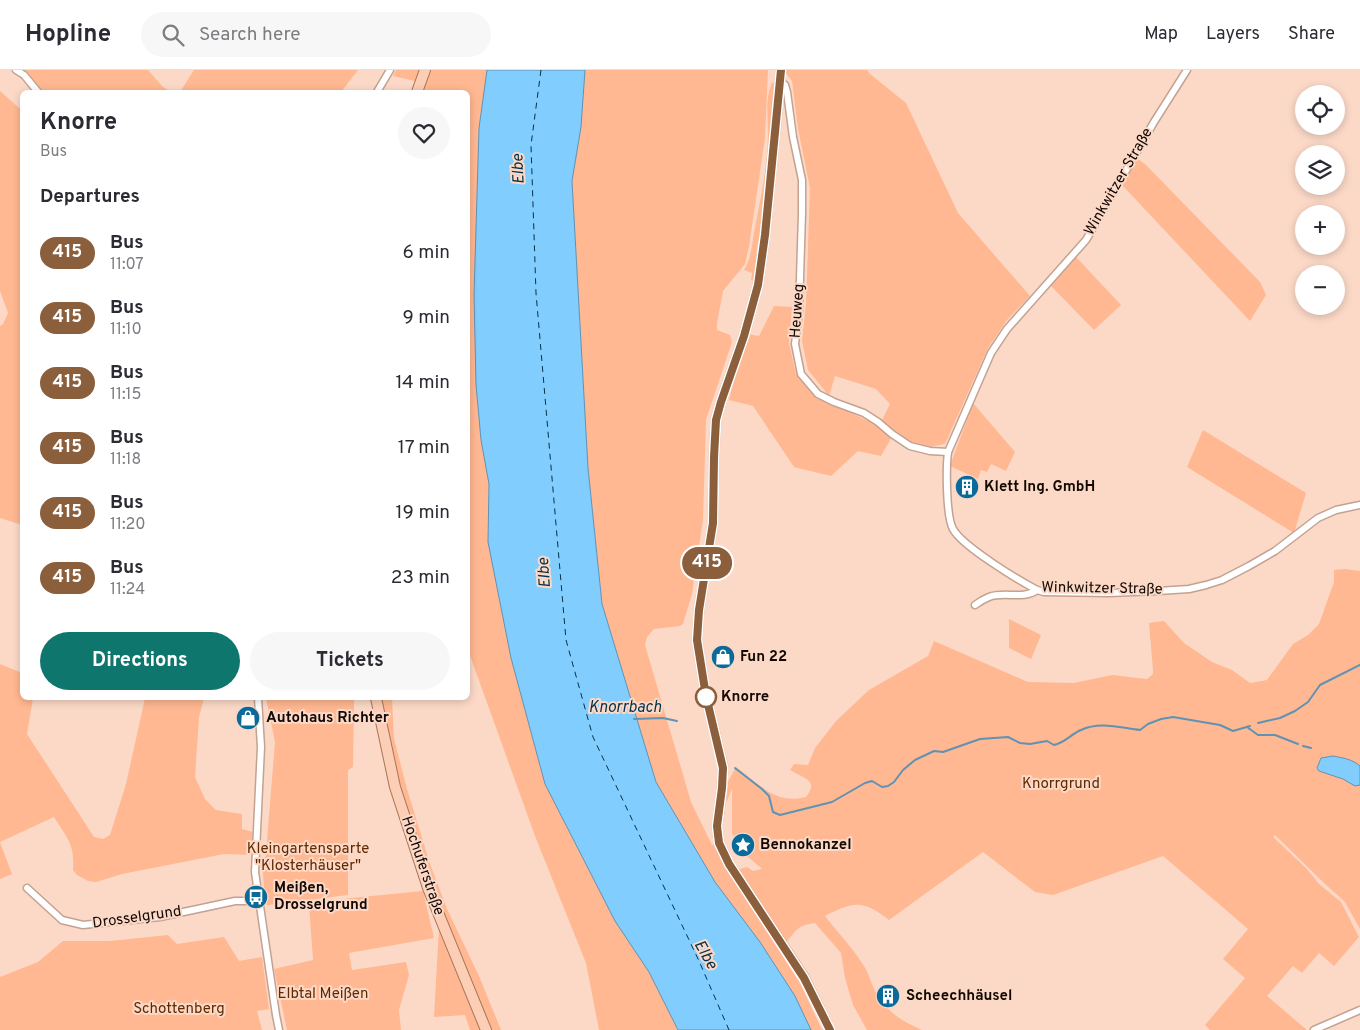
<!DOCTYPE html>
<meta charset="utf-8">
<style>
body{margin:0;font-family:Overpass,sans-serif;background:#f7f7f7;color:#2b2b33;height:100vh;display:flex;flex-direction:column;font-size:19px;white-space:nowrap}
*{box-sizing:border-box;margin:0}
p{font-size:16px;color:#7c7c81}
.icon{flex:none;width:28px;height:28px;fill:none;stroke:currentColor;stroke-width:2;stroke-linecap:round;stroke-linejoin:round}
.map{position:relative;flex:1;overflow:hidden}
.details{position:absolute;left:20px;top:20px;width:450px;height:610px;display:flex;flex-direction:column;background:#fff;border-radius:8px;box-shadow:0 2px 8px #0003}
.details>*{flex:none}
.badge{padding:0 10px;border-radius:16px;font-size:18px;line-height:32px}
.fabs{position:absolute;left:1295px;top:15px;display:grid;gap:10px}
.fabs a{display:grid;place-items:center;width:50px;height:50px;border-radius:50%;background:#fff;box-shadow:0 2px 8px #0003;font-size:25px}
.map>.badge{position:absolute;translate:-50% -50%;box-shadow:0 0 0 2px #fff}
h2{padding:0 20px;font-size:19px;line-height:45px}
.round{display:grid;place-items:center;flex:none;width:52px;height:52px;border-radius:26px;background:#f7f7f7}
.overview{display:flex;align-items:center;justify-content:space-between;height:85px;padding:0 20px}
h1{font-size:24px;font-weight:700;line-height:38px}
.action{display:flex;gap:10px;margin-top:auto;padding:10px 20px}
.action a{flex:1;height:58px;border-radius:30px;background:#0f766e;color:#fff;font-size:20px;font-weight:700;line-height:58px;text-align:center}
.action a+a{background:#f7f7f7;color:#2b2b33}
ul{padding:0;list-style:none}
li{display:flex;align-items:center;gap:15px;height:65px;padding:0 20px}
li div{flex:1}
li b{display:block;font-size:19px}
li em{font-style:normal}
li .badge{min-width:55px;font-weight:700;text-align:center}
header{display:flex;align-items:center;gap:30px;box-sizing:border-box;height:70px;padding:0 25px;background:#fff;border-bottom:1px solid #e1e1e2}
header strong{font-size:24px}
nav{display:flex;gap:28px;margin-inline-start:auto;font-size:18px}
.search{width:350px;height:45px;background:#f7f7f7;display:flex;align-items:center;gap:12px;box-sizing:border-box;padding:0 18px;border-radius:28px;color:#7c7c81;font-size:19px}
.map>svg:first-child{display:block}
.green{fill:#ffb891}
.water{fill:#81cdfe;stroke:#6092b3}
.lines{fill:none;stroke-linecap:round;stroke-linejoin:round}
.stream{stroke:#6092b3;stroke-width:2}
.ferry{stroke:#05324a;stroke-width:1;stroke-dasharray:6 5;stroke-linecap:butt}
.street-casing{stroke:#c3a291;stroke-width:9}
.secondary-casing{stroke:#c3a291;stroke-width:11}
.primary-casing{stroke:#a87457;stroke-width:12}
.street{stroke:#fff;stroke-width:6}
.secondary{stroke:#fde7da;stroke-width:9}
.primary{stroke:#fbceb5;stroke-width:10}
.line-casing{stroke:#fff;stroke-width:11}
.line{stroke:#8b5e3c;stroke-width:8}
.stop-dot{fill:#fff;stroke:#8b5e3c;stroke-width:2.5}
.labels{text-anchor:middle;dominant-baseline:central;stroke-width:4;stroke-linejoin:round;paint-order:stroke}
.street-label{font-size:15px;fill:#130904;stroke:#fcd9c7}
.poi-label{font-size:15px;font-weight:bold;fill:#130904;stroke:#fcd9c7;text-anchor:start}
.stop-label{font-size:15px;font-weight:bold;fill:#130904;stroke:#fcd9c7;text-anchor:start}
.park-label{font-size:15px;fill:#612900;stroke:#fcd9c7}
.water-label{font-size:16px;font-style:italic;fill:#05324a;stroke:#fcd9c7}
</style>
<header>
<strong>Hopline</strong>
<div class="search"><svg class="icon" aria-label="search" viewBox="0 0 24 24"><circle cx="10" cy="10" r="6"/><path d="M15 15l6 6"/></svg>Search here</div>
<nav><a>Map</a><a>Layers</a><a>Share</a></nav>
</header>
<div class="map">
<svg width="1360" height="960" viewBox="0 0 1360 960">
<rect width="100%" height="100%" fill="#fcd9c7"/>
<!-- green -->
<g class="green">
<path d="M16,0H148L163,17L171,22H38Z"/>
<path d="M194,0H358L341,22H180Z"/>
<path d="M396,0H419L415,11L393,6Z"/>
<path d="M426,0H487L479,58L474,225L476,315L481,370L489,414L488,472L511,588L545,714L615,851L649,902L678,960H599L586,893L535,766L468,580V22H418Z"/>
<path d="M585,0H768L765,68L749,176L745,194L723,221L717,253V260L730,265L732,272L706,350L703,450L692,524L683,554L680,556L654,559L647,567L645,575L691,732L712,775L716,774L802,908L827,960H824L799,909L728,801L801,915L822,960H811L795,926L760,872L715,812L656,712L602,534L588,398L572,111L581,57Z"/>
<path d="M786,0H867L870,4L906,33L958,143L1030,226L1007,250L988,278L945,374L928,377L910,373L882,350L890,334L876,319L835,306L829,326L808,300L802,271L806,233L810,118L798,59L792,11L786,3Z"/>
<path d="M776,12L764,123L766,126L756,184L760,185L756,212L751,210L752,203L744,200C751,189 752,175 754,163C760,131 768,96 768,63C768,47 765,27 772,13Z"/>
<path d="M0,21L19,38L22,36V455L0,448V256L3,254L8,243L0,221Z"/>
<path d="M1138,89L1146,95L1260,212L1266,225L1250,251L1122,115Z"/>
<path d="M1076,187L1121,235L1094,260L1050,215Z"/>
<path d="M774,236L792,237L789,273L796,304L815,326L877,355L892,367L881,386L858,381L831,406L794,397L753,336L729,330L746,264L759,266Z"/>
<path d="M973,333L1015,382L1006,401L991,394L987,402L981,400L978,409L950,396Z"/>
<path d="M1203,360L1306,423L1294,463L1187,397Z"/>
<path d="M1345,499L1360,501V859L1345,832L1323,812L1275,765L1273,767L1306,798L1319,814L1341,832L1359,867L1334,896L1319,883L1302,903L1293,896L1267,926L1307,960H1210L1205,955L1245,908L1223,889L1248,859L1163,786L1053,825L1035,822L983,782L889,850C863,830 854,831 825,846C838,863 853,878 864,896C869,904 871,913 875,921C886,942 902,951 922,960H867L853,935L845,908L841,883L815,853C798,855 796,860 786,873L737,800L747,797L753,801L762,799L747,786L732,763V719L726,733L722,760L721,748L726,715L736,697C759,714 775,735 806,727C819,710 805,709 790,700L794,694L808,695L815,678L836,651L869,620L928,586L934,571L1028,612L1074,613L1112,605L1147,609L1153,604V600L1149,553L1164,551L1184,573L1212,592L1232,600L1250,613L1267,610L1293,574L1308,565L1319,554L1334,512V500Z"/>
<path d="M1009,549L1041,565L1031,589L1009,578Z"/>
<path d="M0,594L22,603V628H33L27,664L94,767L103,769L110,765L126,714L145,628H204L199,647L195,707L205,729L216,740L242,744V759L253,762L250,785L224,784L122,804L96,812L88,811L77,805L73,800C75,774 67,768 54,747L0,772Z"/>
<path d="M266,628H354L353,697L348,700V825L268,835L265,834L263,802L266,783L275,672Z"/>
<path d="M370,628H392L394,669L407,719L430,794L447,839L479,906L501,960H491L436,826Z"/>
<path d="M0,772L12,804L0,809Z"/>
<path d="M423,821L434,868L349,883L352,900L406,892L409,905L399,940L401,960H287L274,899L313,890L309,835L351,828Z"/>
<path d="M439,857L483,960H470L465,945L434,947Z"/>
<path d="M168,865L177,874L224,867L239,891L262,887L269,939L257,941L262,960H0V907L38,892L63,871H110Z"/>
</g>
<!-- water -->
<g class="water">
<path d="M487,0H585L581,57L572,111L588,398L602,534L656,712L715,812L760,872L795,926L811,960H678L649,902L615,851L545,714L511,588L488,472L489,414L481,370L476,315L474,225L479,58Z"/>
<path d="M1333,686C1343,688 1352,689 1360,696V715L1355,716L1343,709L1319,701L1317,698L1321,688Z"/>
</g>
<g class="lines">
<!-- stream -->
<g class="stream">
<path d="M634,649L663,648L677,651"/>
<path d="M1258,653L1280,648L1295,641L1308,632L1320,615L1360,595"/>
<path d="M1247,657L1258,665H1275L1298,674"/>
<path d="M1303,676L1311,678"/>
<path d="M735,698L762,719L769,726L773,742L780,745L832,732L865,713L872,711L882,717L888,716L894,712L903,700L915,690L934,681L943,682L980,669L1008,667L1020,673L1030,674L1047,671L1054,675C1065,673 1071,664 1081,660C1100,651 1121,658 1140,660L1148,654L1161,649L1173,647L1220,655L1233,661L1250,656"/>
</g>
<!-- ferry -->
<path class="ferry" d="M541,0L531,75L536,223L566,570L593,667L699,891L729,960"/>
<!-- street casing -->
<g class="street-casing">
<g id="street">
<path d="M16,0L24,5L38,22"/>
<path d="M1187,0L1154,52L1086,170L1007,259L991,283L948,382C946,398 946,446 953,459C962,476 1018,510 1037,520L1044,522L1109,523L1158,521L1189,519L1206,515L1222,510L1249,496L1275,481L1318,448L1336,440L1360,435"/>
<path d="M780,11L785,15L787,22L793,67L802,110V143L799,241L795,274L801,304L818,324L834,332L864,343L878,352L892,364L910,376L930,381L948,382"/>
<path d="M377,22L390,0"/>
<path d="M975,535C979,532 984,529 989,527C1004,521 1023,530 1037,520"/>
<path d="M258,628L261,677L255,802L276,945L279,960"/>
<path d="M27,818L62,850L83,855L160,847L235,831H259"/>
<path d="M1314,960L1360,940"/>
</g>
</g>
<!-- secondary casing -->
<g class="secondary-casing">
<path id="secondary" d="M781,0L765,165L758,215L744,266L721,332L716,350L714,387L713,453L699,540L697,570L706,626L723,697L722,718L717,756L719,773L729,794L804,907L830,960"/>
</g>
<!-- primary casing -->
<g class="primary-casing">
<g id="primary">
<path d="M417,22L425,0"/>
<path d="M376,628L395,717L428,818L486,960"/>
</g>
</g>
<!-- street -->
<use href="#street" class="street"/>
<!-- secondary -->
<use href="#secondary" class="secondary"/>
<!-- primary -->
<use href="#primary" class="primary"/>
</g>
<g class="lines">
<!-- line casing -->
<g class="line-casing">
<path id="line" d="M781,0L765,165L758,215L744,266L721,332L716,350L714,387L713,453L699,540L697,570L706,626L723,698L722,718L717,756L719,773L729,794L804,908L830,960"/>
</g>
<!-- line -->
<use href="#line" class="line"/>
</g>
<!-- icons -->
<defs>
<g id="building-disc" transform="scale(1.25)"><circle r="9.5" fill="#0a6a99" stroke="#fcd9c7"/><path d="M-4-6H4V6H1V3H-1V6H-4ZM-2.5-4.3h1.7v1.8h-1.7ZM.8-4.3h1.7v1.8H.8ZM-2.5-1h1.7V.8h-1.7ZM.8-1h1.7V.8H.8Z" fill="#fff"/></g>
<g id="shop-disc" transform="scale(1.25)"><circle r="9.5" fill="#0a6a99" stroke="#fcd9c7"/><path d="M-5-2.5h2.3a2.7 3.5 0 0 1 5.4 0H5L5.5 6h-11ZM-1.5-2.5h3a1.5 2.3 0 0 0-3 0Z" fill="#fff"/></g>
<g id="sight-disc" transform="scale(1.25)"><circle r="9.5" fill="#0a6a99" stroke="#fcd9c7"/><path d="M0-6L1.8-2.2L6-1.7L2.9 1.2L3.7 5.4L0 3.3L-3.7 5.4L-2.9 1.2L-6-1.7L-1.8-2.2Z" fill="#fff"/></g>
<g id="bus-disc" transform="scale(1.25)"><circle r="9.5" fill="#0a6a99" stroke="#fcd9c7"/><path d="M-5-6H5V4H4V6H2V4H-2V6H-4V4H-5ZM-3.5-4V0h7V-4ZM-3.5 1.2v1.5H-2V1.2ZM2 1.2v1.5H3.5V1.2Z" fill="#fff"/></g>
</defs>
<g fill-rule="evenodd">
<use href="#building-disc" x="967" y="417"/>
<use href="#shop-disc" x="723" y="587"/>
<use href="#shop-disc" x="248" y="648"/>
<use href="#sight-disc" x="743" y="775"/>
<use href="#bus-disc" x="256" y="827"/>
<use href="#building-disc" x="888" y="926"/>
</g>
<!-- markers -->
<circle class="stop-dot" cx="706" cy="627" r="10"/>
<g class="labels">
<!-- street labels -->
<g class="street-label">
<text transform="translate(1119 112) rotate(-60)">Winkwitzer Straße</text>
<text transform="translate(798 241) rotate(-86)">Heuweg</text>
<text transform="translate(1102 519) rotate(1)">Winkwitzer Straße</text>
<text transform="translate(422 796) rotate(71)">Hochuferstraße</text>
<text transform="translate(137 848) rotate(-8)">Drosselgrund</text>
</g>
<!-- poi labels -->
<g class="poi-label">
<text x="984" y="417">Klett Ing. GmbH</text>
<text x="740" y="587">Fun 22</text>
<text x="266" y="648">Autohaus Richter</text>
<text x="760" y="775">Bennokanzel</text>
<text x="274" y="818">Meißen,<tspan x="274" dy="17">Drosselgrund</tspan></text>
<text x="906" y="926">Scheechhäusel</text>
</g>
<!-- stop labels -->
<g class="stop-label">
<text x="721" y="627">Knorre</text>
</g>
<!-- park labels -->
<g class="park-label">
<text x="1061" y="714">Knorrgrund</text>
<text x="308" y="779">Kleingartensparte<tspan x="308" dy="17">"Klosterhäuser"</tspan></text>
<text x="323" y="924">Elbtal Meißen</text>
<text x="179" y="939">Schottenberg</text>
</g>
<!-- water labels -->
<g class="water-label">
<text transform="translate(519 99) rotate(-93)">Elbe</text>
<text transform="translate(545 503) rotate(-94)">Elbe</text>
<text x="625" y="638">Knorrbach</text>
<text transform="translate(705 885) rotate(60)">Elbe</text>
</g>
</g>
</svg>
<div class="fabs">
<a><svg class="icon" aria-label="locate" viewBox="0 0 24 24"><circle cx="12" cy="12" r="6"/><path d="M12 2v4M12 18v4M2 12h4M18 12h4"/></svg></a>
<a><svg class="icon" aria-label="layers" viewBox="0 0 24 24"><path d="M12 4l9 5-9 5-9-5zM3 14l9 5 9-5"/></svg></a>
<a>+</a>
<a>−</a>
</div>
<b class="badge" style="left:707px;top:493px;background:#8b5e3c;color:#fff">415</b>
<section class="details">
<div class="overview"><div><h1>Knorre</h1><p>Bus</p></div><a class="round"><svg class="icon" aria-label="heart" viewBox="0 0 24 24"><path d="M12 20l-8-8c-3-5 5-10 8-4 3-6 11-1 8 4z"/></svg></a></div>
<h2>Departures</h2>
<ul>
<li><span class="badge" style="background:#8b5e3c;color:#fff">415</span><div><b>Bus</b><p>11:07</p></div><em>6 min</em></li>
<li><span class="badge" style="background:#8b5e3c;color:#fff">415</span><div><b>Bus</b><p>11:10</p></div><em>9 min</em></li>
<li><span class="badge" style="background:#8b5e3c;color:#fff">415</span><div><b>Bus</b><p>11:15</p></div><em>14 min</em></li>
<li><span class="badge" style="background:#8b5e3c;color:#fff">415</span><div><b>Bus</b><p>11:18</p></div><em>17 min</em></li>
<li><span class="badge" style="background:#8b5e3c;color:#fff">415</span><div><b>Bus</b><p>11:20</p></div><em>19 min</em></li>
<li><span class="badge" style="background:#8b5e3c;color:#fff">415</span><div><b>Bus</b><p>11:24</p></div><em>23 min</em></li>
</ul>
<div class="action"><a>Directions</a><a>Tickets</a></div>
</section>
</div>
